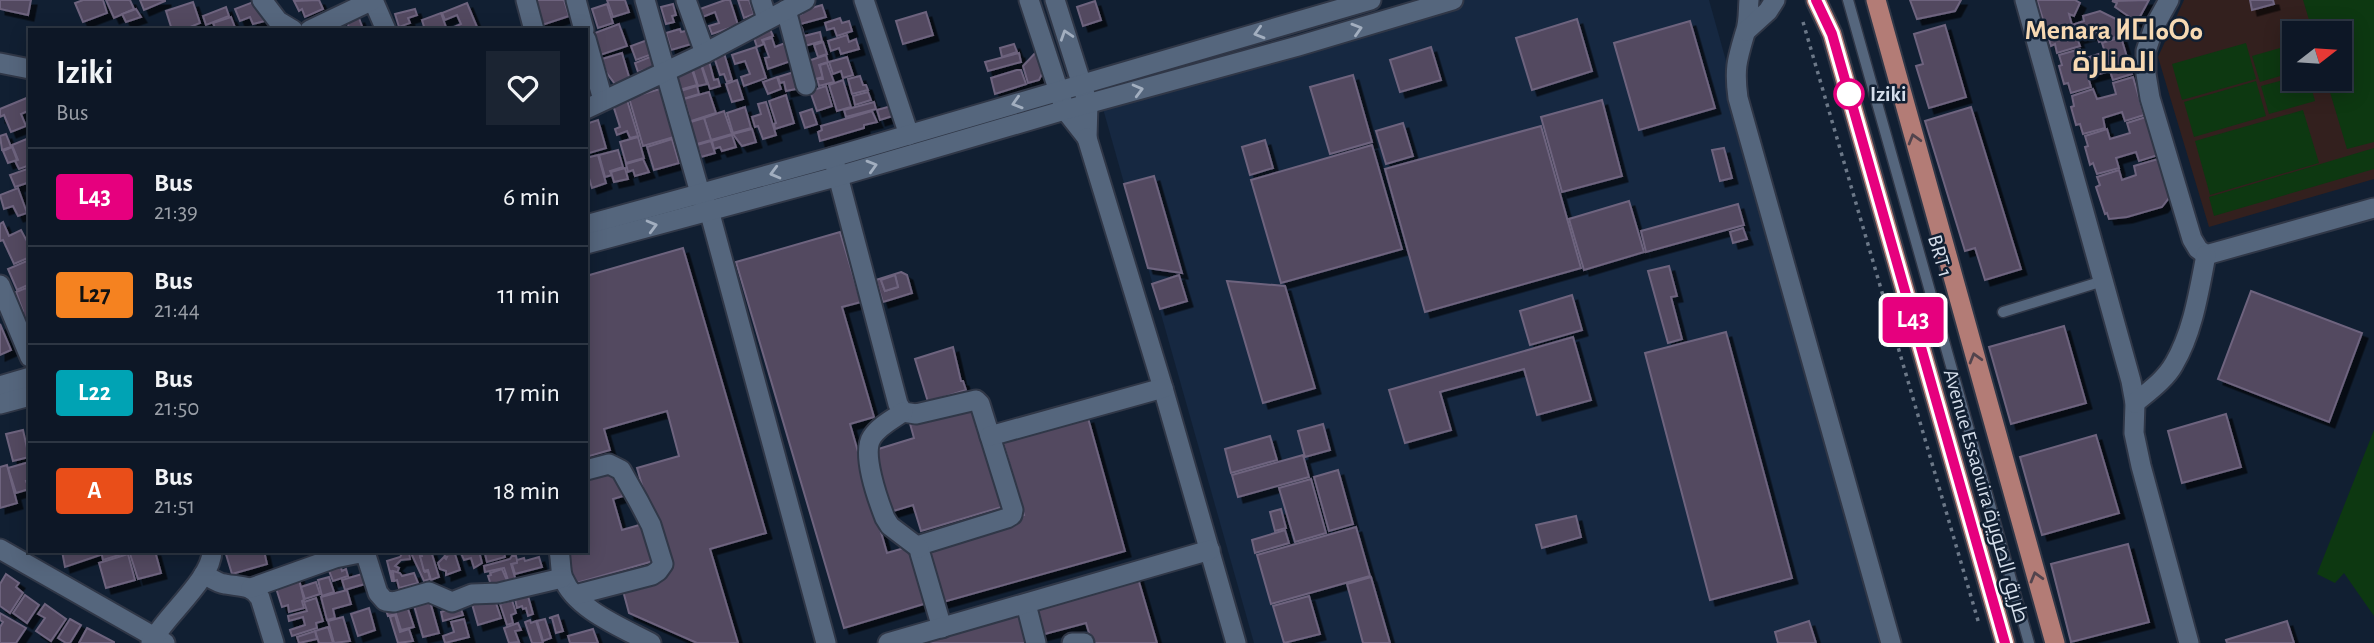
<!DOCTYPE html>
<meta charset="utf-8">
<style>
body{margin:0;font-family:"Alegreya Sans",Cairo,"Noto Sans Tifinagh",sans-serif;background:#1b2432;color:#f1f3f6;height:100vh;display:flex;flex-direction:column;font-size:26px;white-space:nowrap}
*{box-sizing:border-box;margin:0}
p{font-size:23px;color:#9a9fa7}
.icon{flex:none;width:38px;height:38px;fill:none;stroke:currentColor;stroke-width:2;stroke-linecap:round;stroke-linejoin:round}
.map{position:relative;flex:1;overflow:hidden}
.panel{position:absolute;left:28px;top:28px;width:560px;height:525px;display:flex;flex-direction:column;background:#0d1726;border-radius:0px;box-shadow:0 4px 18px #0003,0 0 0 2px #2d3643}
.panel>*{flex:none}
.badge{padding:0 14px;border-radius:5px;font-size:24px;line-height:46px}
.needle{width:46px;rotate:73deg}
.fabs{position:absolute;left:2282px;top:21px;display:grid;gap:14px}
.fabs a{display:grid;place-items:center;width:70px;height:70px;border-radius:0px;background:#0d1726;box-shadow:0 4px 18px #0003,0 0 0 2px #2d3643;font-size:35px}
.map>.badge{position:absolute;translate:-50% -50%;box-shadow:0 0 0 4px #fff}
.round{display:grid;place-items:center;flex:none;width:74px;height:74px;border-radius:0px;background:#1b2432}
.overview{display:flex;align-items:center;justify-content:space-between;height:119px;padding:0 28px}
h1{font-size:33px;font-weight:700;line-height:52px}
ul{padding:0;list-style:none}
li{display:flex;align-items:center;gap:21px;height:98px;padding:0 28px;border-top:2px solid #2d3643}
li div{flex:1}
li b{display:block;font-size:26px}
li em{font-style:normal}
li .badge{min-width:77px;font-weight:700;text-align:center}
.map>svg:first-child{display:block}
.built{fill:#162841}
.education{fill:#33201e;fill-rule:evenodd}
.green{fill:#0d3811}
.building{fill:#524861;stroke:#6e647e;stroke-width:2;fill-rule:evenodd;filter:url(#shadow)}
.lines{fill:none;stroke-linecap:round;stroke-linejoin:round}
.service-casing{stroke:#303747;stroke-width:13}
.minor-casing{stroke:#303747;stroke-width:23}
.tertiary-casing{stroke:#303747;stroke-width:23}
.primary-casing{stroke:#303747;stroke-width:23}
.path{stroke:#6c7888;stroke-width:3.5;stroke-dasharray:3.5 5;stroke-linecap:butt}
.service{stroke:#55667d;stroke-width:10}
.minor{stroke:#55667d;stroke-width:19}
.tertiary{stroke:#55667d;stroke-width:19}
.primary{stroke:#b37c76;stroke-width:19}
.oneway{stroke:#a2aebf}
.oneway2{stroke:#52444d}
.line-casing{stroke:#fff;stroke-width:16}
.line{stroke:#e6007e;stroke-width:10}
.stop-dot{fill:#fff;stroke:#e6007e;stroke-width:3.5}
.labels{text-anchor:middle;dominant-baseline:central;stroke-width:5;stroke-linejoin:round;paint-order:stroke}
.stop-label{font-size:21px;font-weight:bold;fill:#d5deeb;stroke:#111f32;text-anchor:start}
.street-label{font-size:21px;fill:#d5deeb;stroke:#111f32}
.district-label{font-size:28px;font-weight:bold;fill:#f7d9b3;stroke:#111f32}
</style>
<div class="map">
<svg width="2374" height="643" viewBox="0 0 2374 643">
<defs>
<filter id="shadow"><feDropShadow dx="5.5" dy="5.5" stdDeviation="0" flood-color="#0009"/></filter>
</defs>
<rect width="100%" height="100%" fill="#111f32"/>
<!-- built -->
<path class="built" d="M1439,0H1709L1889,643H1254L1098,91Z"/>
<!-- education -->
<path class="education" d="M2184,0H2374V179L2209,227L2158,57ZM2294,33H2340V79H2294Z"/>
<!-- green -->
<g class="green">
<path d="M2303,0H2374V142L2347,149L2326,79H2340V33H2313Z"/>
<path d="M2246,43L2256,79L2182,100L2172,64Z"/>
<path d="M2294,44V72L2260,82L2252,56Z"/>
<path d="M2294,77V79H2309L2315,101L2269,114L2261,86Z"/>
<path d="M2256,81L2266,116L2194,137L2184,102Z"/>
<path d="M2303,110L2319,163L2210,195L2195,141Z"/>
<path d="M2374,148V169L2214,216L2209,197Z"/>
<path d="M2374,430V616L2344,573L2335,583L2317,574Z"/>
</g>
<!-- building -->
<g class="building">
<path d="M0,0H31L28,15L0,9Z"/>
<path d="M83,0H103L107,13L83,22L75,3Z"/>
<path d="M106,0H130L134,9L114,18Z"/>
<path d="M140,0H165V1L144,10Z"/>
<path d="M319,0L323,9L305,17L302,9L299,11L294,1Z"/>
<path d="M535,0H564L569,16L542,25Z"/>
<path d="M607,0H625L629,12L613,17Z"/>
<path d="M725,0H730L738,25L712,34L709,26L719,23L715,12L700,18L697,10Z"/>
<path d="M738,0H749L754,14L744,18Z"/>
<path d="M1910,0H1961L1955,11L1917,19Z"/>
<path d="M2037,0H2075L2080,3L2074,16L2069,14L2072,25L2084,21L2083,16L2100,11L2128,25L2123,35L2099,42L2096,33L2077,38L2080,46L2057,53L2055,44L2051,46Z"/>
<path d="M2149,0L2137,22L2115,7L2117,3L2112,1Z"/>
<path d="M2250,0H2273L2274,4L2252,10Z"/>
<path d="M256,1L269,20L253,24L250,17L240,21L235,9Z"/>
<path d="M1095,1L1101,20L1083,26L1077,7Z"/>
<path d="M193,2L200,23L183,30H172L166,11Z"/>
<path d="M467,3L477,27L470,30H456L454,27L461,24L457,15L445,20L442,13Z"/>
<path d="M607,4L613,23L598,28L592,9Z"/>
<path d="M673,4L676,15L672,16L674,22L666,24L661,7Z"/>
<path d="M822,5L826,17L797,25L795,17L802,14L801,11Z"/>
<path d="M226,7L229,16L206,25L203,16Z"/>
<path d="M136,9L141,17L126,22L122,14Z"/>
<path d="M415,9L417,15L408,18L410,23L399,27L395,14Z"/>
<path d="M926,12L933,35L903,44L896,21Z"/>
<path d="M441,13L447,30H425L422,20Z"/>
<path d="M231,17L236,30H216L213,23Z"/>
<path d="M359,18L363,29L350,30L347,22Z"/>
<path d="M840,18L842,23L849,21L852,31L837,36L834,28L827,30L825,23Z"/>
<path d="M1577,19L1592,71L1532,90L1516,38Z"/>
<path d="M1690,21L1715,108L1639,130L1614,43Z"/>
<path d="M619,24L627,46L600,55L592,34Z"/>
<path d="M1945,25L1966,97L1929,108L1916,66L1923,64L1914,34Z"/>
<path d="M802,28L804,36L820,32L822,41L798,48L793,30Z"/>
<path d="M680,29L681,32L694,29L698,42L671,50L666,33Z"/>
<path d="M770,29L773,36L762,40L764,44L757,47L753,35Z"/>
<path d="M847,35L849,42L856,39L859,49L841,54L839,48L831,51L828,41Z"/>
<path d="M2121,37L2132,74L2113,80L2110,71L2088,77L2091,87L2071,93L2068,83L2064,84L2059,66L2062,65L2059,55L2080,49L2083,59L2105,52L2102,43Z"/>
<path d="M772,38L775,47L785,43L791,61L768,69L765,58L769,57L763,40Z"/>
<path d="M650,39L655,53L636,60L631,46Z"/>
<path d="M823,42L827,54L818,57L814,45Z"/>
<path d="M1014,44L1017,52L1002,57L1000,48Z"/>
<path d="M756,47L766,78L744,86L741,77L750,74L745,61L735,64L732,55Z"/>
<path d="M1431,47L1441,80L1400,92L1390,60Z"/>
<path d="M1038,50L1044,70L1039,80L1028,83L1023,66Z"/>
<path d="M622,53L630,80L615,84L606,72L602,59Z"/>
<path d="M724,53L732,80L727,82L724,74L720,75L714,57Z"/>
<path d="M1019,53L1021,62L988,71L985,62Z"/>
<path d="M655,55L659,65L638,72L635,63Z"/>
<path d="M826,55L828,62L819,65L823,77L808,81L802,63Z"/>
<path d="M847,57L853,75L843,78L841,71L833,74L829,62Z"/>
<path d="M709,61L714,80L718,79L720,86L710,89L701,63Z"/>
<path d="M827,63L834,82L819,86L817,79H823L820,65Z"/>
<path d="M701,65L707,84L698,86L692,67Z"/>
<path d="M692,70L697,85L679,90L674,75Z"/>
<path d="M1017,70H1021L1026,84L995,94L991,78Z"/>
<path d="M794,72L801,88L786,91L784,82L780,83L778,77Z"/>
<path d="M1353,75L1372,142L1330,154L1310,87Z"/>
<path d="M860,76L863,85H866L868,90L852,94L848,79Z"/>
<path d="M777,77L781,89L768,94L763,82Z"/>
<path d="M2133,77L2144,115L2125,121L2122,112L2103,118L2105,128L2083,134L2080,124L2076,125L2071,107L2074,106L2072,96L2093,89L2097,99L2116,94L2113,83Z"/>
<path d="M737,80L743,99L732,102L726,84Z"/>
<path d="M843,80L851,107L837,111L829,85Z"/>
<path d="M697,86L699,94L680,100L677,92Z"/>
<path d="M826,86L832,106L817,111L810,91Z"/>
<path d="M660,89L674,137L643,146L629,98Z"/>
<path d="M709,92L716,113L685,123L683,117L689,115L684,99Z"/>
<path d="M868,92L871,100L855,105L853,96Z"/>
<path d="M786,95L794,123L775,129L774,124L776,123L769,101Z"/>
<path d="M29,97L30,110L21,114L26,126L11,132L4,115L0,117V109Z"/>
<path d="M627,100L638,136L630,138L627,131L617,135L615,129L620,127L613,105Z"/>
<path d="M1602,100L1622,176L1562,192L1541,117Z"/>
<path d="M766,102L776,135L763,139L758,126L755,127L752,117L761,114L758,104Z"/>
<path d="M874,102L876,109L846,117L844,110Z"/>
<path d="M891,106L899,114L880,120L877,110Z"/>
<path d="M745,107L751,128L733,133L727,113Z"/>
<path d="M1971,107L2021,269L1985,280L1975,248L1965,251L1925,121Z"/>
<path d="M812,109L817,124L805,128L800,113Z"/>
<path d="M724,111L732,134L711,140L704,118Z"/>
<path d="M872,111L877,122L864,125V128L820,141L818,132L822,130L821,126Z"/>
<path d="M2146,117L2158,155L2139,161L2136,152L2116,158L2119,168L2097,174L2093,163L2090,165L2085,147L2088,146L2085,136L2107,129L2110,139L2130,133L2127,123Z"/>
<path d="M704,118L711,140L690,146L684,124Z"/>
<path d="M598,120L606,148L586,154V124Z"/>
<path d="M1403,123L1413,156L1386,164L1376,131Z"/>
<path d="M1541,126L1581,268L1425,312L1385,169Z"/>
<path d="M752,129L756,142L742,146L733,134Z"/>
<path d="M6,134L11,147L2,150L0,136Z"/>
<path d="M732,135L736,147L722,151L720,147L714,149L712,141Z"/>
<path d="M638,137L644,158L626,163L620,142Z"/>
<path d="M29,138L30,165L19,169L15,161L18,160L12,145Z"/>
<path d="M672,139L679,163L654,170L647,147Z"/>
<path d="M1265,140L1273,168L1250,175L1242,147Z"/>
<path d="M711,141L715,153L701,157L697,145Z"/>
<path d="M1372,145L1402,249L1281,283L1251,180Z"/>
<path d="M12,147L17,160L8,163L3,151Z"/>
<path d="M1724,148L1732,178L1720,181L1712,150Z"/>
<path d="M618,150L623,167L610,171L612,175L605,177L599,155Z"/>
<path d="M598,155L606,183L592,188L589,178L586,177V158Z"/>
<path d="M643,159L649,172L635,176L633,170L628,172L626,164Z"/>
<path d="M2158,159L2161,168L2164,167L2172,194L2162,207L2127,217L2109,219L2107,213L2105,214L2096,187L2100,185L2097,177L2119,170L2122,180L2136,175L2134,166Z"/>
<path d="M625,168L628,179L614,182L611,172Z"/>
<path d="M27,169L30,182L15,187L10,175Z"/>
<path d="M1154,176L1182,273L1148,268L1124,184Z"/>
<path d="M18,188L27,213L18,216L13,206L4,209L0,195Z"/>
<path d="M1629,201L1644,252L1584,270L1569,219Z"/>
<path d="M1738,204L1744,225L1646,252L1641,231Z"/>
<path d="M3,222L9,236L21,230L30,247V257L14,264L3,240L0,241V224Z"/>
<path d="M1743,228L1747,239L1733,243L1730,232Z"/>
<path d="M840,232L861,302L842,307L874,417L850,424L887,553L911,546L927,603L844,628L736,262Z"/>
<path d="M683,248L766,533L710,549L738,643H697L629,613L622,587L668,574L637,468L679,456L667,411L604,429L610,450L586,457V276Z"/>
<path d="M29,260L30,284L17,290L8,269Z"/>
<path d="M1669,266L1677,296L1671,297L1682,339L1668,343L1648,271Z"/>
<path d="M901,272L907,275L912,293L883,302L876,280ZM895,275L898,287L885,291L881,280Z"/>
<path d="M895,275L898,287L885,291L881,280Z"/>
<path d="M1179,275L1187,301L1160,309L1152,284Z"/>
<path d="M1227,281L1285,286L1315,388L1263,403Z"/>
<path d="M26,288L30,298V333L20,313L23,311L16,292Z"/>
<path d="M2251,291L2362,333L2329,422L2218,379Z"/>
<path d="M1572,295L1582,330L1530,345L1520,311Z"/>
<path d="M0,324L11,350L0,355Z"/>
<path d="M2064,326L2086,403L2011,424L1989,347Z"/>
<path d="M1726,332L1792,578L1710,600L1645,353Z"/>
<path d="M1573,337L1591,400L1537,415L1524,369L1440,392L1451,430L1405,443L1389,390Z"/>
<path d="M953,347L961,381H963L966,390L928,402L915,359Z"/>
<path d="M974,401L1005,506L921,531L913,505L890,512L872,451L914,438L909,420Z"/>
<path d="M2226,414L2241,467L2182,483L2168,431Z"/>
<path d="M1088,418L1125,551L943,602L926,543L1024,515L1003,442Z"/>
<path d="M1323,424L1330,450L1305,457L1298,431Z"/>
<path d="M23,430L29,457L13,461L6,434Z"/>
<path d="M2096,435L2119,513L2042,535L2020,457Z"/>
<path d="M1270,436L1277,460L1231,473L1225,449Z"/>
<path d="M1303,455L1309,477L1238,497L1232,475Z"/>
<path d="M29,462L30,480L26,481L29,489L16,493L8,468Z"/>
<path d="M7,465L17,503L0,508V467Z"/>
<path d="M614,467L623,496L613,499L622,530L646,523L657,560L573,584L564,551H586V475Z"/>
<path d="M1338,470L1353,524L1329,531L1314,477Z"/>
<path d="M1311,479L1326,533L1295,542L1279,488Z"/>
<path d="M1281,509L1286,528L1275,531L1270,512Z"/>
<path d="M1576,516L1581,537L1542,548L1536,525Z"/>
<path d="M1356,527L1370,576L1271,604L1257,555Z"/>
<path d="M1285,530L1289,543L1255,553L1252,540Z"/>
<path d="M2128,544L2149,622L2071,642L2051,564Z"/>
<path d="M62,551H99L100,555L65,567Z"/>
<path d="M101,551H129V552L103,560Z"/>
<path d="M139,551H155L161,573L138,579L130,554Z"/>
<path d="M225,551H264L267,564L232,574Z"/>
<path d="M409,551L410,559L401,560L395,566L399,568L397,573L391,571L394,581H392L387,561L400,557L402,554L400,552Z"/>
<path d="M420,551L422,555L420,556L425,572L428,571L430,579L424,581L411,553Z"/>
<path d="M421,551H431L439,577L431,580L428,570L424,571L420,556H422Z"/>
<path d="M444,551H454L460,570L446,575V571L440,569L438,563L444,557L446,559L447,557H445Z"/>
<path d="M460,551H479L482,563L474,568L471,558L464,560Z"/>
<path d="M493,551H504L505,557L487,562L485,554Z"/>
<path d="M128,554L135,580L106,588L99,563Z"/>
<path d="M512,556H516L517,560V563L511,564L517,584L510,586L504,568L485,572L484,566L510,559Z"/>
<path d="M539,557L542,567L515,574L512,564L517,563V560L524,558L525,561Z"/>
<path d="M340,564L342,571L346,569L348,576L333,581L328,568Z"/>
<path d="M502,569L509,585L499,588L498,583L491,585L488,576L491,575L490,573Z"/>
<path d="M393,571L400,573L402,576L414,573L418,583L399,588L397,580L394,581Z"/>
<path d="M6,574L19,583L16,587L23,593L10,613L0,606V584Z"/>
<path d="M362,574L365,584L345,590L342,580Z"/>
<path d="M298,575L304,600L302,601L304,608L289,612L288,605L282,607L276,588Z"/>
<path d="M1137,575L1157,643H1092L1086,623L1041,635L1032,604Z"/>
<path d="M329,577L334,592L322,596L318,580Z"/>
<path d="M1371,577L1390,643H1363L1347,584Z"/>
<path d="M316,582L320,594L305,599L301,587Z"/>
<path d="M347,590L351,604L333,609L335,618L327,620L321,597Z"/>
<path d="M25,595L39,605L27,623L13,613Z"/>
<path d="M528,596L533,614L528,616L526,608L523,609L522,606L517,608L515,599Z"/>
<path d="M1309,596L1320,634L1284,643L1273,606Z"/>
<path d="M316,598L323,621L316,623L317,628L292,636L290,630L305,625L303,617L289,621L288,616L307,611L304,602Z"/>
<path d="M429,598L439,633L423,637L413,602Z"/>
<path d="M495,600L501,618L478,625L472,604L479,602L480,604Z"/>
<path d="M512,600L516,613L511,615L513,623L507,625L500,604Z"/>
<path d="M406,603L414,627L401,630L396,614L388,616L386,610Z"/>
<path d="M45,604L66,619L51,641L36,631L45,618L38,614Z"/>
<path d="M460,606L463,615L443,621L441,612Z"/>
<path d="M369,608L375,630L358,636L351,614Z"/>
<path d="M1023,610L1033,643H907Z"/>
<path d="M0,613L26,628L16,643H0V627L3,622L0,620Z"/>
<path d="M395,615L400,632L409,629L413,641L398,643L390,617Z"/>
<path d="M558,615L563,631L556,633L552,618H549Z"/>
<path d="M343,617L350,641L334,643L328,621Z"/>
<path d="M70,619L81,625L70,643H66L58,638Z"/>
<path d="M464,619L469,637L445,643L443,636L454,632L451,622Z"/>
<path d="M545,619L551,638L543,641L537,621Z"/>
<path d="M530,620L531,623L536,621L543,643H532L525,622Z"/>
<path d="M1809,621L1816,643H1778L1775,632Z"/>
<path d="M2287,621L2294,643H2227L2226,640Z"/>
<path d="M518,623L521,630L515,631L519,642L509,643L504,628Z"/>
<path d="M328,627L333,643H319L315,631Z"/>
<path d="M87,628L114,642V643H79Z"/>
<path d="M593,629L598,643H570L568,636Z"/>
<path d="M315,631L317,639L299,643L297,637Z"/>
</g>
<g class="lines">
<!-- service casing -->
<g class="service-casing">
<g id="service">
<path d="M1848,0L2029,643"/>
<path d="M2003,312L2103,281"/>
</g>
</g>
<!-- minor casing -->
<g class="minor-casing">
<g id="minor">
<path d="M262,0L278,21L293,30"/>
<path d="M373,0L386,30"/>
<path d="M576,0L584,30"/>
<path d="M645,0L700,193L709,210L826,643"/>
<path d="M686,0L705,53"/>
<path d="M761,0L767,19"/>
<path d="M864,0L909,135"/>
<path d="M1029,0L1065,110L1087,138L1088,104L1055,0"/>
<path d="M1749,0C1748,10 1749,23 1745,33C1737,60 1734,69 1738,98L1891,643"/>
<path d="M2025,0L2131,381L2135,403L2134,433L2141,466L2189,643"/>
<path d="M2169,0L2154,27L2146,51V74L2150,98L2192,239L2198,249L2206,255"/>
<path d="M786,10L806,85"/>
<path d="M310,30L373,0"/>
<path d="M1746,31L1768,11L1775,0"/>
<path d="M586,39L603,100"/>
<path d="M0,63L30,69"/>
<path d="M586,109L705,53L805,0"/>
<path d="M1087,138L1163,388L1236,643"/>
<path d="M833,157L898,404L903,412L916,414L976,400L980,404L1013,510L1012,515L1007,518L920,545V553L942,628"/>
<path d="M2206,255L2374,208"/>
<path d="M0,285L30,357"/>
<path d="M2135,403C2149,391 2165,380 2174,364C2193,332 2199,291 2206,255"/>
<path d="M903,412C893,419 879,426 872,437C861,453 878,500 885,518L890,526L919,548"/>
<path d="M990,436L1163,388"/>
<path d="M0,549L165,643"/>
<path d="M559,551C561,560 560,571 563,578C575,609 623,628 651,643"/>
<path d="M204,574C211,578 217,583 225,584C240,587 251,584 260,598L274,643"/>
<path d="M251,588L335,558L365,552L378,593L385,601L394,602L429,592L452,602L472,594L499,593L562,578"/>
<path d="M575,595L652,575L658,571L663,564L651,525L639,502L621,470L609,464L586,470"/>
<path d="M1026,604L1036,643"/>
<path d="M151,643C164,617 212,579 212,551"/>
<path d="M888,643L1210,550"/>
<path d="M1072,643H1084"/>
</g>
</g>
<!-- tertiary casing -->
<g class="tertiary-casing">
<g id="tertiary">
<path d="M526,0L534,30"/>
<path d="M586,225L833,157L1371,0"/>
<path d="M586,244L839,176L1065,110L1298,46L1453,0"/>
<path d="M0,386L30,377"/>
<path d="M0,404L30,396"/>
</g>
</g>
<!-- primary casing -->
<g class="primary-casing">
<g id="primary">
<path d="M1816,0L1832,34L2005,643"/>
<path d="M1876,0L2055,643"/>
</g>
</g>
<!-- path -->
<path class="path" d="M1803,22L1979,624"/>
<!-- service -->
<use href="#service" class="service"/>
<!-- minor -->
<use href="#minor" class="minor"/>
<!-- tertiary -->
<use href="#tertiary" class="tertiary"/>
<!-- primary -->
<use href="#primary" class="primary"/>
</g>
<!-- one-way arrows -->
<defs><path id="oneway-chevron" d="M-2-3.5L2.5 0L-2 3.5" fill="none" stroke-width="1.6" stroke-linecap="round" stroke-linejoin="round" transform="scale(1.75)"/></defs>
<g class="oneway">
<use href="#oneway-chevron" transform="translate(1357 29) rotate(-17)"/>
<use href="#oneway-chevron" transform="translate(1259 33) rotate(164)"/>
<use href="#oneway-chevron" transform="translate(1066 35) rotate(-108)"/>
<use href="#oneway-chevron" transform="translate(1138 90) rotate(-15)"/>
<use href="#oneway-chevron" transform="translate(1017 103) rotate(163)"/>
<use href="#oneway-chevron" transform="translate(872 166) rotate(-16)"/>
<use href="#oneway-chevron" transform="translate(775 173) rotate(165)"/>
<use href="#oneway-chevron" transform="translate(652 226) rotate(-15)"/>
</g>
<g class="oneway2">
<use href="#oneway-chevron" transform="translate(1914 139) rotate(-106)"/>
<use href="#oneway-chevron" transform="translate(1975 358) rotate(-106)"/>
<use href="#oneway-chevron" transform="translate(2036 577) rotate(-106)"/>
</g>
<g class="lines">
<!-- line casing -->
<g class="line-casing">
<path id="line" d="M1816,0L1832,34L2005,643"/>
</g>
<!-- line -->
<use href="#line" class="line"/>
</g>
<!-- markers -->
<circle class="stop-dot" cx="1849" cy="94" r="14"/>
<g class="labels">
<!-- stop labels -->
<g class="stop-label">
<text x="1870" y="94">Iziki</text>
</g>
<!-- street labels -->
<g class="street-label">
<text transform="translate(1940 256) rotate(74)">BRT 1</text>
<text transform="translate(1986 496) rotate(74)">Avenue Essaouira طريق الصويرة</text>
</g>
<!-- district labels -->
<g class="district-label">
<text x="2114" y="31">Menara ⵍⵎⵏⴰⵔⴰ<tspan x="2114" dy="32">المنارة</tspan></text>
</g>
</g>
</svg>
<div class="fabs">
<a><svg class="needle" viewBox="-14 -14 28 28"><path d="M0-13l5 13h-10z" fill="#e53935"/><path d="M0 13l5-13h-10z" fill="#9a9fa7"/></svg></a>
</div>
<b class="badge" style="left:1913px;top:320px;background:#e6007e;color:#fff">L43</b>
<section class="panel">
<div class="overview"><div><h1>Iziki</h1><p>Bus</p></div><a class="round"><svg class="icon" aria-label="heart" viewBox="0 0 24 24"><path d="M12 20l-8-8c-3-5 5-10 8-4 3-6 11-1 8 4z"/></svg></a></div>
<ul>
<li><span class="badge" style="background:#e6007e;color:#fff">L43</span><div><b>Bus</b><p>21:39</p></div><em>6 min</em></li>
<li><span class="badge" style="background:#f58220;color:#111">L27</span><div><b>Bus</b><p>21:44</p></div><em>11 min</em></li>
<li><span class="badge" style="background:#00a3b4;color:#fff">L22</span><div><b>Bus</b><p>21:50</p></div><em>17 min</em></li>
<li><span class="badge" style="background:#e94e19;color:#fff">A</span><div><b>Bus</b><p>21:51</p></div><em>18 min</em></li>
</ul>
</section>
</div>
